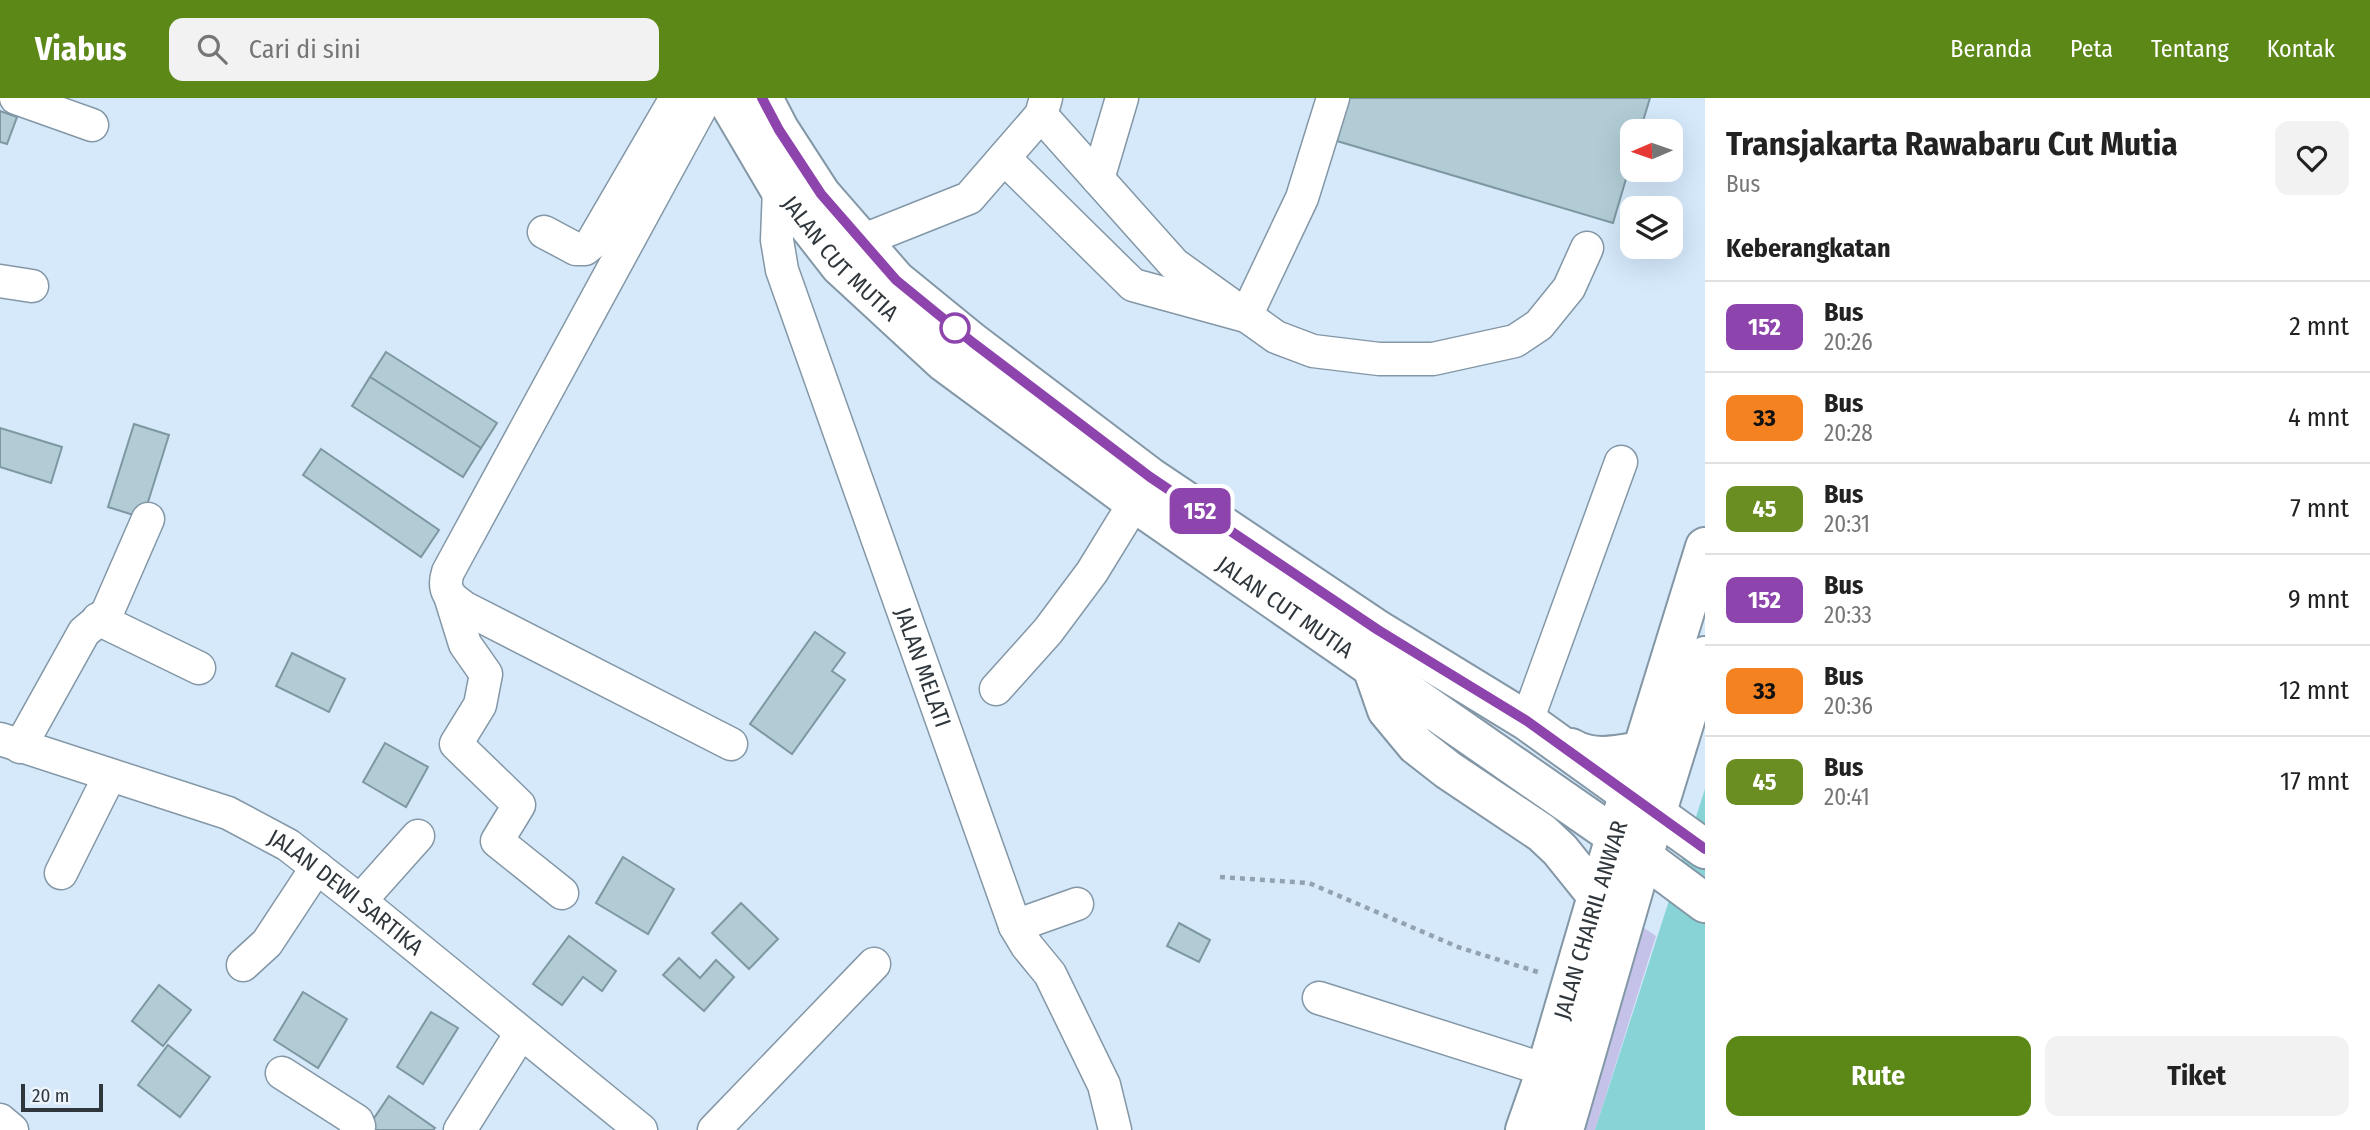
<!DOCTYPE html>
<html lang="id">
<style>
body{margin:0;font-family:"Fira Sans Condensed",sans-serif;background:#f2f2f2;color:#222;height:100vh;display:flex;flex-direction:column;font-size:26px;white-space:nowrap}
*{box-sizing:border-box;margin:0}
p{font-size:23px;color:#767676}
.icon{flex:none;width:38px;height:38px;fill:none;stroke:currentColor;stroke-width:2;stroke-linecap:round;stroke-linejoin:round}
.map{position:relative;flex:1;overflow:hidden}
.side{display:flex;flex-direction:column;background:#fff;width:665px}
.side>*{flex:none}
.badge{padding:0 14px;border-radius:10px;font-size:24px;line-height:46px}
.needle{width:46px;rotate:268deg}
.buttons{position:absolute;left:1620px;top:21px;display:grid;gap:14px}
.buttons a{display:grid;place-items:center;width:63px;height:63px;border-radius:14px;background:#fff;box-shadow:0 7px 28px #0002;font-size:35px}
.scale{position:absolute;left:21px;bottom:18px;width:82px;box-sizing:border-box;padding-left:7px;border:4px solid #2f373d;border-top:0;font-size:19px;line-height:24px;white-space:nowrap;color:#2f373d;-webkit-text-stroke:5px #ecf5fc;paint-order:stroke}
.map>.badge{position:absolute;translate:-50% -50%;box-shadow:0 0 0 4px #fff}
h2{padding:0 21px;font-size:26px;line-height:63px}
.round{display:grid;place-items:center;flex:none;width:74px;height:74px;border-radius:14px;background:#f2f2f2}
.summary{display:flex;align-items:center;justify-content:space-between;height:119px;padding:0 21px}
h1{font-size:33px;font-weight:700;line-height:52px}
.primary-button{display:flex;gap:14px;margin-top:auto;padding:14px 21px}
.primary-button a{flex:1;height:80px;border-radius:14px;background:#5c8818;color:#fff;font-size:28px;font-weight:700;line-height:80px;text-align:center}
.primary-button a+a{background:#f2f2f2;color:#222}
ul{padding:0;list-style:none}
li{display:flex;align-items:center;gap:21px;height:91px;padding:0 21px;border-top:2px solid #e0e0e0}
li div{flex:1}
li b{display:block;font-size:26px}
li em{font-style:normal}
li .badge{min-width:77px;font-weight:700;text-align:center}
header{display:flex;align-items:center;gap:42px;box-sizing:border-box;height:98px;padding:0 35px;background:#5c8818;color:#fff}
header strong{font-size:33px}
nav{display:flex;gap:38px;margin-inline-start:auto;font-size:24px}
.search{width:490px;height:63px;background:#f2f2f2;display:flex;align-items:center;gap:18px;box-sizing:border-box;padding:0 24px;border-radius:14px;color:#767676;font-size:26px}
main{display:flex;flex:1;min-height:0}
.map>svg:first-child{display:block}
.green{fill:#c5c2ea}
.water{fill:#87d3d5}
.building{fill:#b1ccd5;stroke:#7e98a1;stroke-width:2}
.lines{fill:none;stroke-linecap:round;stroke-linejoin:round}
.minor-casing{stroke:#8397a6;stroke-width:35}
.major-casing{stroke:#8397a6;stroke-width:42}
.highway-casing{stroke:#8397a6;stroke-width:42}
.path{stroke:#93a2b0;stroke-width:4.5;stroke-dasharray:5 5;stroke-linecap:butt}
.minor{stroke:#fff;stroke-width:32}
.major{stroke:#fff;stroke-width:38}
.highway{stroke:#fff;stroke-width:38}
.line-casing{stroke:#fff;stroke-width:16}
.line{stroke:#8e44ad;stroke-width:10}
.stop-dot{fill:#fff;stroke:#8e44ad;stroke-width:3.5}
.labels{text-anchor:middle;dominant-baseline:central;stroke-width:5;stroke-linejoin:round;paint-order:stroke}
.street-label{font-size:23px;fill:#2f373d;stroke:#ecf5fc}
</style>
<header>
<strong>Viabus</strong>
<div class="search"><svg class="icon" aria-label="search" viewBox="0 0 24 24"><circle cx="10" cy="10" r="6"/><path d="M15 15l6 6"/></svg>Cari di sini</div>
<nav><a>Beranda</a><a>Peta</a><a>Tentang</a><a>Kontak</a></nav>
</header>
<main>
<div class="map">
<svg width="1705" height="1032" viewBox="0 0 1705 1032">
<rect width="100%" height="100%" fill="#d5e9fb"/>
<!-- green -->
<path class="green" d="M1626,818L1656,838L1595,1032H1564Z"/>
<!-- water -->
<path class="water" d="M1705,691V1032H1595Z"/>
<!-- building -->
<g class="building">
<path d="M1349,0H1650L1640,33H1633V57L1613,125L1337,43Z"/>
<path d="M0,13L17,19L7,46L0,44Z"/>
<path d="M386,254L497,325L481,350L370,279Z"/>
<path d="M370,279L481,350L463,379L352,308Z"/>
<path d="M134,326L169,337L143,420L108,409Z"/>
<path d="M0,330L62,349L51,385L0,369Z"/>
<path d="M321,351L439,432L421,459L303,377Z"/>
<path d="M815,534L845,555L832,573L845,582L792,656L750,626Z"/>
<path d="M292,555L345,581L329,614L276,588Z"/>
<path d="M385,645L428,669L406,709L363,684Z"/>
<path d="M623,759L674,791L648,836L596,805Z"/>
<path d="M741,805L778,841L749,871L712,835Z"/>
<path d="M1179,825L1210,842L1199,864L1167,848Z"/>
<path d="M569,838L616,873L602,893L583,879L562,907L533,886Z"/>
<path d="M679,860L700,880L716,862L734,879L704,913L663,877Z"/>
<path d="M159,887L191,912L163,948L132,923Z"/>
<path d="M303,894L347,921L318,970L274,942Z"/>
<path d="M431,914L458,930L423,986L397,969Z"/>
<path d="M168,947L210,979L180,1019L138,987Z"/>
<path d="M389,998L435,1030L433,1032H366Z"/>
</g>
<g class="lines">
<!-- minor casing -->
<g class="minor-casing">
<g id="minor">
<path d="M16,0L92,27"/>
<path d="M706,0L448,474C442,493 450,500 465,510L731,646"/>
<path d="M1041,17L1174,166L1276,239L1313,253L1379,261H1433L1515,243L1539,227L1569,190L1587,150"/>
<path d="M1004,60L1133,187L1246,218L1302,100L1333,0"/>
<path d="M1098,81L1122,0"/>
<path id="s1" d="M779,90L777,142L782,172L1015,828L1027,848L1050,876L1104,987L1115,1032"/>
<path d="M544,134L576,151H585L591,146L676,0"/>
<path d="M861,143L969,100L1041,17L1046,0"/>
<path d="M0,183L32,188"/>
<path d="M451,501L465,546L486,576L480,607L456,646L519,707L497,743L562,795"/>
<path d="M98,521L199,570"/>
<path d="M996,591L1048,533L1092,474L1146,386"/>
<path d="M1527,623L1621,364"/>
<path id="s2" d="M0,641L228,715L288,747L360,803L641,1032"/>
<path d="M20,649L84,534L107,515L148,421"/>
<path d="M61,775L110,677"/>
<path d="M360,803L418,738"/>
<path d="M1015,828L1077,806"/>
<path d="M243,867L267,845L317,769"/>
<path d="M1319,900L1546,972"/>
<path d="M282,975L357,1023L359,1028L356,1032"/>
<path d="M0,1022L12,1032"/>
<path d="M460,1032L521,935"/>
<path d="M714,1032L874,866"/>
</g>
</g>
<!-- major casing -->
<g class="major-casing">
<g id="major">
<path id="s3" d="M1525,1032L1546,972L1597,798L1705,449"/>
<path d="M1564,1032L1643,759L1705,558"/>
</g>
</g>
<!-- highway casing -->
<g class="highway-casing">
<g id="highway">
<path id="s4" d="M726,0L779,90L840,168L944,264L1135,405L1615,738L1705,805"/>
<path d="M763,0L779,31L821,96L896,182L972,244L1150,379L1378,532L1527,623L1705,751"/>
<path d="M1371,566L1387,612L1416,647L1448,672L1542,735L1560,752L1597,798"/>
<path d="M1571,650C1592,663 1618,657 1642,653"/>
</g>
</g>
<!-- path -->
<path class="path" d="M1220,779L1309,785L1458,849L1541,875"/>
<!-- minor -->
<use href="#minor" class="minor"/>
<!-- major -->
<use href="#major" class="major"/>
<!-- highway -->
<use href="#highway" class="highway"/>
</g>
<g class="lines">
<!-- line casing -->
<g class="line-casing">
<path id="line" d="M762,0L779,32L821,96L896,182L972,244L1150,379L1378,532L1527,623L1705,751"/>
</g>
<!-- line -->
<use href="#line" class="line"/>
</g>
<!-- markers -->
<circle class="stop-dot" cx="955" cy="230" r="14"/>
<g class="labels">
<!-- street labels -->
<g class="street-label">
<text stroke="none"><textPath href="#s4" startOffset="198">JALAN CUT MUTIA</textPath></text>
<text stroke="none"><textPath href="#s4" startOffset="765">JALAN CUT MUTIA</textPath></text>
<text stroke="none"><textPath href="#s1" startOffset="504">JALAN MELATI</textPath></text>
<text stroke="none"><textPath href="#s2" startOffset="382">JALAN DEWI SARTIKA</textPath></text>
<text stroke="none"><textPath href="#s3" startOffset="220">JALAN CHAIRIL ANWAR</textPath></text>
</g>
</g>
</svg>
<div class="buttons">
<a><svg class="needle" viewBox="-14 -14 28 28"><path d="M0-13l5 13h-10z" fill="#e53935"/><path d="M0 13l5-13h-10z" fill="#767676"/></svg></a>
<a><svg class="icon" aria-label="layers" viewBox="0 0 24 24"><path d="M12 4l9 5-9 5-9-5zM3 14l9 5 9-5"/></svg></a>
</div>
<div class="scale">20 m</div>
<b class="badge" style="left:1200px;top:413px;background:#8e44ad;color:#fff">152</b>
</div>
<section class="side">
<div class="summary"><div><h1>Transjakarta Rawabaru Cut Mutia</h1><p>Bus</p></div><a class="round"><svg class="icon" aria-label="heart" viewBox="0 0 24 24"><path d="M12 20l-8-8c-3-5 5-10 8-4 3-6 11-1 8 4z"/></svg></a></div>
<h2>Keberangkatan</h2>
<ul>
<li><span class="badge" style="background:#8e44ad;color:#fff">152</span><div><b>Bus</b><p>20:26</p></div><em>2 mnt</em></li>
<li><span class="badge" style="background:#f58220;color:#111">33</span><div><b>Bus</b><p>20:28</p></div><em>4 mnt</em></li>
<li><span class="badge" style="background:#6b8e23;color:#fff">45</span><div><b>Bus</b><p>20:31</p></div><em>7 mnt</em></li>
<li><span class="badge" style="background:#8e44ad;color:#fff">152</span><div><b>Bus</b><p>20:33</p></div><em>9 mnt</em></li>
<li><span class="badge" style="background:#f58220;color:#111">33</span><div><b>Bus</b><p>20:36</p></div><em>12 mnt</em></li>
<li><span class="badge" style="background:#6b8e23;color:#fff">45</span><div><b>Bus</b><p>20:41</p></div><em>17 mnt</em></li>
</ul>
<div class="primary-button"><a>Rute</a><a>Tiket</a></div>
</section>
</main>
